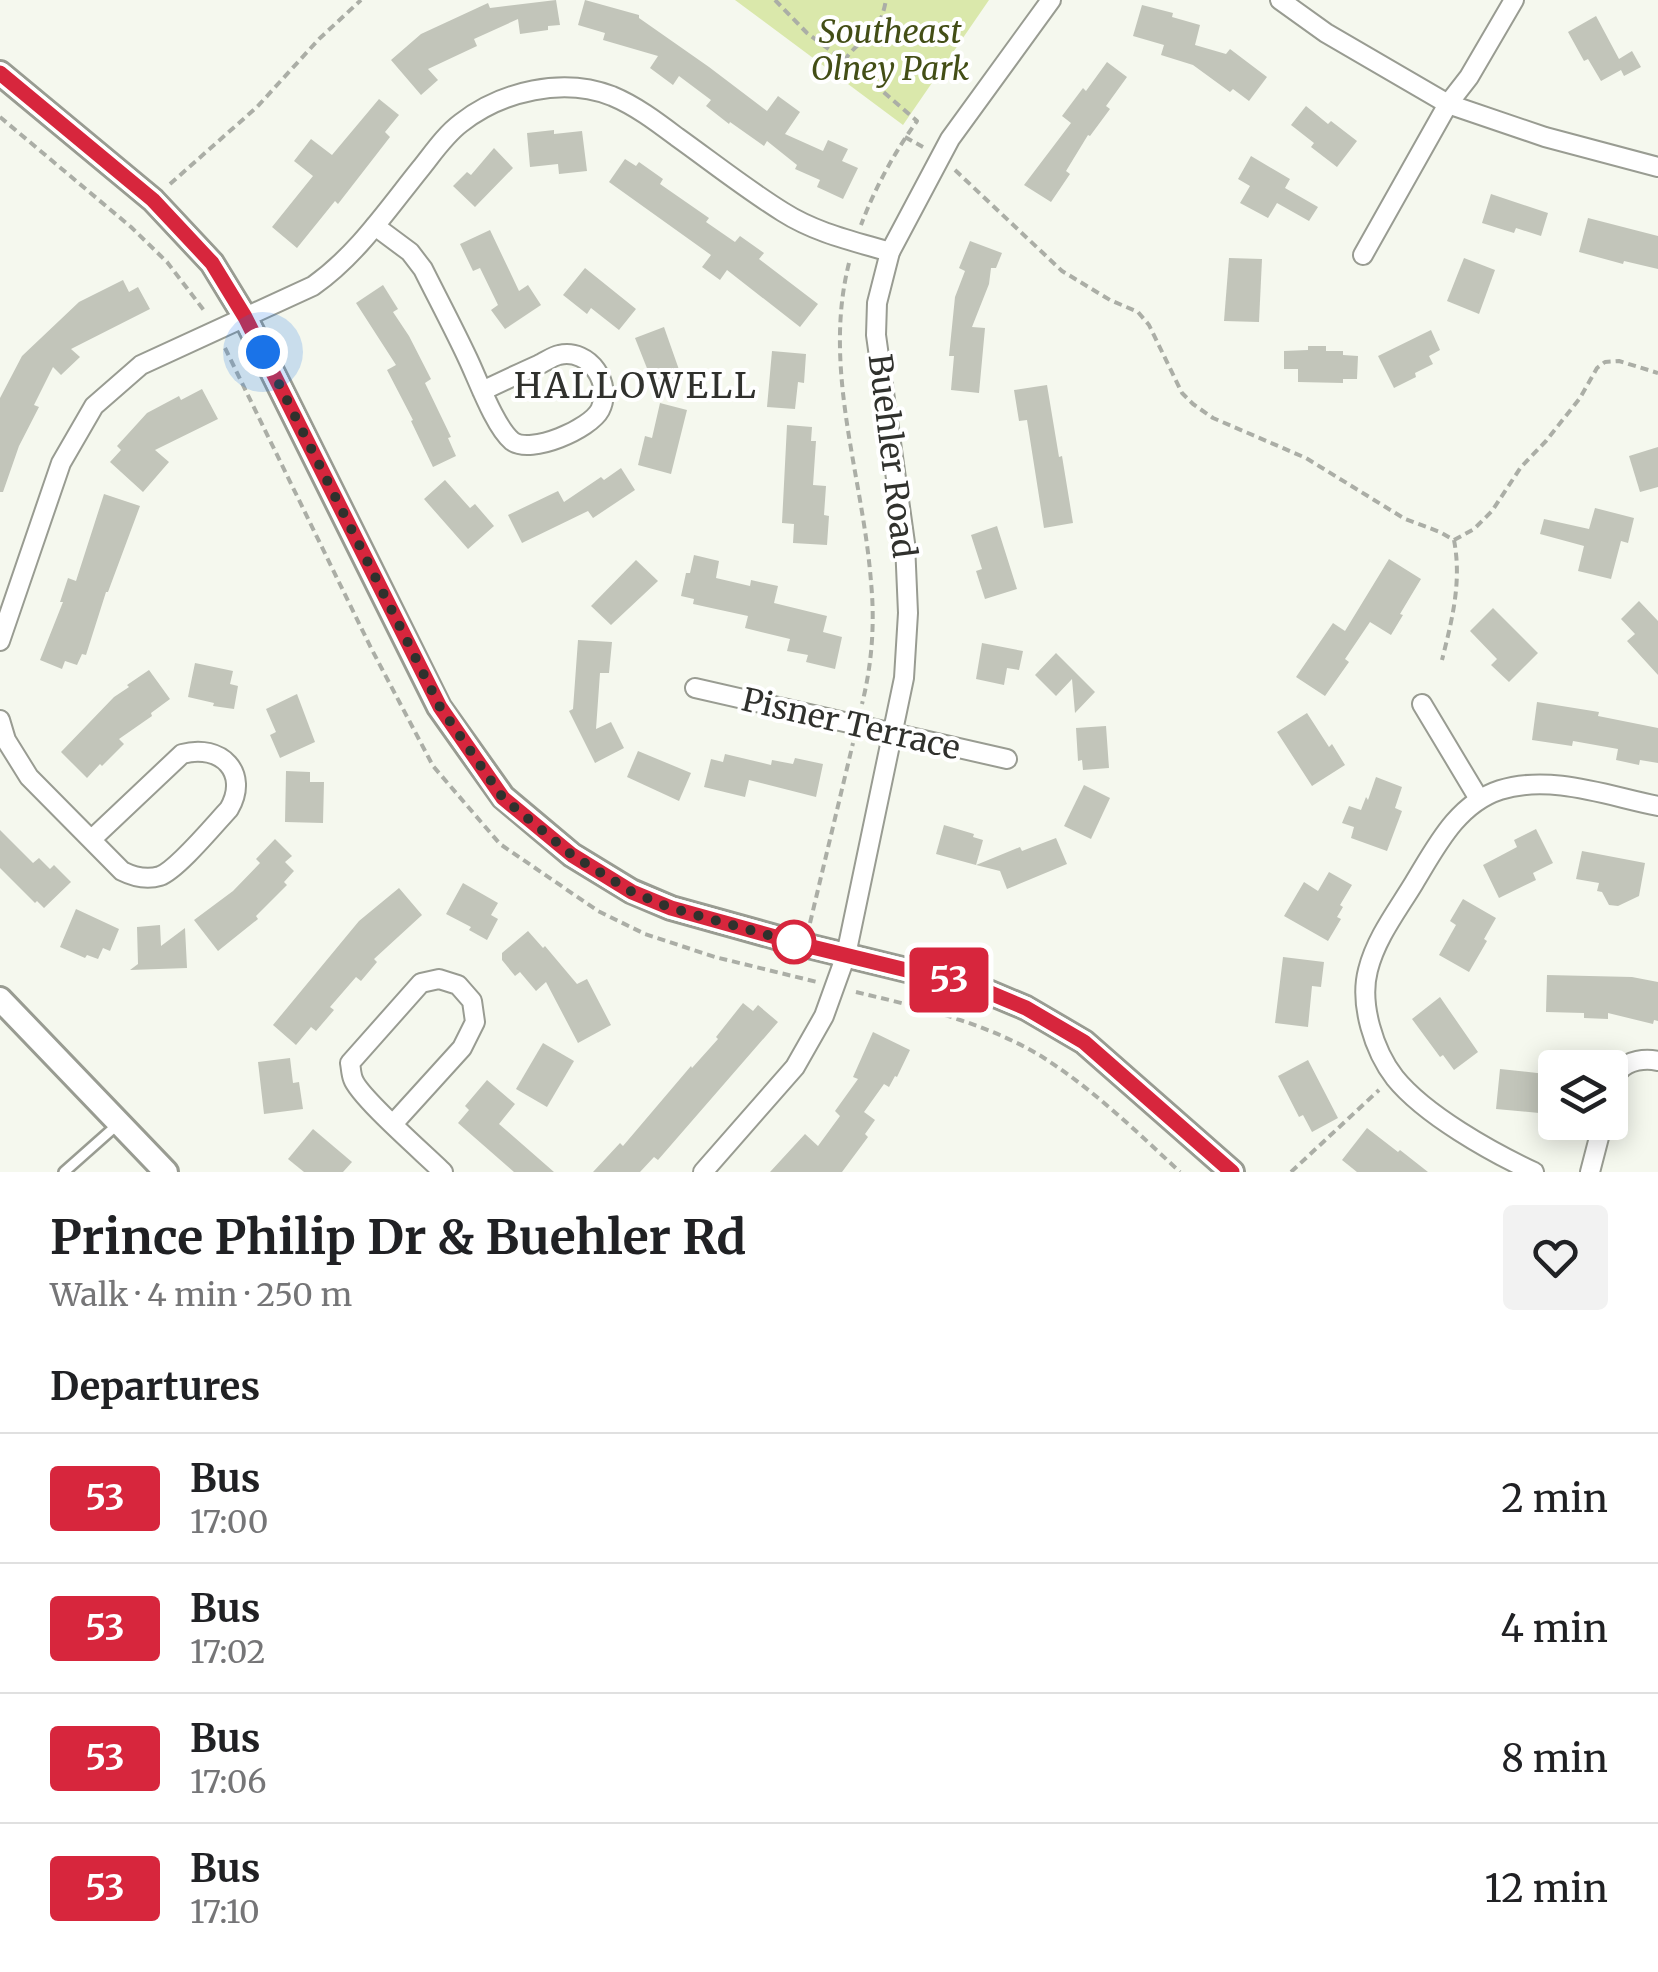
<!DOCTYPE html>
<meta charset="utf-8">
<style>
body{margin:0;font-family:Merriweather,serif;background:#f2f2f2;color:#202124;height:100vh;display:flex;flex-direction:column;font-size:38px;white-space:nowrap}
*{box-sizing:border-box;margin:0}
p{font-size:32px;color:#757577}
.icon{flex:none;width:55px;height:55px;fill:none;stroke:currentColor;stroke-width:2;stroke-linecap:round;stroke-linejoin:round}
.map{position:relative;height:1172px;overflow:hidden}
.side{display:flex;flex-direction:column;background:#fff;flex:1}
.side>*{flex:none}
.badge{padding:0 20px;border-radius:8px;font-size:35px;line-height:65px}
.tools{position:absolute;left:1538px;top:1050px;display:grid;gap:20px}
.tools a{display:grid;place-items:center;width:90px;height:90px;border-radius:10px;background:#fff;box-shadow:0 5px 25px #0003;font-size:50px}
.you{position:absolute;width:50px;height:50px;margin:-25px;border:8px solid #fff;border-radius:50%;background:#1a73e8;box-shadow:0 0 0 15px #1a73e833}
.map>.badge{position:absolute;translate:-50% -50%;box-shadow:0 0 0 5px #fff}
h2{padding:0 50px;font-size:38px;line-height:90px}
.round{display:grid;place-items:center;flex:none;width:105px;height:105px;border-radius:10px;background:#f2f2f2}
.overview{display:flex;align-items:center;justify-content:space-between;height:170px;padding:0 50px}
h1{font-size:48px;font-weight:700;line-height:75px}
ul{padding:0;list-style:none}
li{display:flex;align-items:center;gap:30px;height:130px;padding:0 50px;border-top:2px solid #e0e0e0}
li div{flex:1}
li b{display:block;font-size:38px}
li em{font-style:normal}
li .badge{min-width:110px;font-weight:700;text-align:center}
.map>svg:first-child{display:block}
.green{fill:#dae8ab}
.building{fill:#c2c5ba}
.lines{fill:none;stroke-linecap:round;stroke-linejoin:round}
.service-casing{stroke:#999c92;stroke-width:14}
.minor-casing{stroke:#999c92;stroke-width:22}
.tertiary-casing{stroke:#999c92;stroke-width:28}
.path{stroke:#abaea6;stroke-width:4;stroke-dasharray:8 5;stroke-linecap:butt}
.service{stroke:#fff;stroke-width:9}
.minor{stroke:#fff;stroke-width:18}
.tertiary{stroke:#fff;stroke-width:22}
.line-casing{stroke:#fff;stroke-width:22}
.line{stroke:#d7263d;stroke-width:15}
.walk{stroke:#30312d;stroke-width:10;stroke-dasharray:0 18}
.stop-dot{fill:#fff;stroke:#d7263d;stroke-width:5}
.labels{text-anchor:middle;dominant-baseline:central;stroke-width:8;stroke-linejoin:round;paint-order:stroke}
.park-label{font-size:32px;font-style:italic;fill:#434e16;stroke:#fff}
.street-label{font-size:32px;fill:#30312d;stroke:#fff}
.neighbourhood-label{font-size:35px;letter-spacing:2.5px;fill:#30312d;stroke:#fff}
</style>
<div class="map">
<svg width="1658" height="1172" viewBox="0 0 1658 1172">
<rect width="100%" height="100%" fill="#f5f8ee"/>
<!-- green -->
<path class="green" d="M735,0H989L903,125Z"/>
<!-- building -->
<g class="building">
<path d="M556,0L560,25L548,26V30L520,34L518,19L474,39L477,46L428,69L438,80L421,95L391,60L421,34L488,3L490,8Z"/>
<path d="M585,0L639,15V18L709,67L767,111L778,96L800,112L785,134L823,151L828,140L848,149L842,161L858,168L843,199L817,187L820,180L795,169L797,165L767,141L764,146L730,122L729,124L706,106L711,100L679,76L673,85L650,68L658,56L603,40L605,33L578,25Z"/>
<path d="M1142,5L1173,13L1172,17L1200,25L1195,45L1226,54L1230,49L1267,77L1249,101L1233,89L1230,92L1193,65L1161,55L1164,45L1133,36Z"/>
<path d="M1596,16L1619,59L1632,51L1641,67L1624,76L1621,70L1601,81L1588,59L1584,61L1568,32Z"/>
<path d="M1107,62L1127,77L1106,106L1110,109L1090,136L1088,135L1066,171L1070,174L1051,202L1024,185L1071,123L1062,116L1083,88L1086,91Z"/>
<path d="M379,99L399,115L385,132L390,137L338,204L335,201L297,248L272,227L313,176L294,161L311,139L332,155Z"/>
<path d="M1306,106L1328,124L1331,121L1357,141L1337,167L1311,147L1314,143L1291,125Z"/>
<path d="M554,130V134L582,131L587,171L559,174L558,164L530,167L527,133Z"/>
<path d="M494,148L513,168L475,207L453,186L467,172L471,175Z"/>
<path d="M1251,156L1290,179L1285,188L1318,207L1309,221L1277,203L1268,218L1240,203L1250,186L1238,179Z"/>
<path d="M625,159L636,166L639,162L663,179L660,184L709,218L706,222L735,242L740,236L764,253L759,259L818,304L800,327L727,270L720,280L702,267L711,255L609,182Z"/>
<path d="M1491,194L1548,213L1541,236L1516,228L1514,233L1482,223Z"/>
<path d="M1588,218L1658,236V269L1624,261L1623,264L1579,252Z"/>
<path d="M490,230L519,291L528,285L541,305L505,329L491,310L498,305L480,268L473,271L460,244Z"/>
<path d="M970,241L1002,253L996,268H991L989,284L972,327L985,328L979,393L951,390L954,356H949L955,297L965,271L959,268Z"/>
<path d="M1229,258L1262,259L1259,322L1224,321Z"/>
<path d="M1464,258L1495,270L1479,314L1447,301Z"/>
<path d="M585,268L636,309L619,330L591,308L587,314L563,295Z"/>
<path d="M123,280L129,292L138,287L150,309L71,349L80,357L61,375L53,367L34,405L39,407L19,446L3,492H0V398L22,356L79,302Z"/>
<path d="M383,285L398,309L393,312L409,336L431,379L425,383L451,437L448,438L456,456L433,467L411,421L413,420L387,370L396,365L356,303Z"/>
<path d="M664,327L683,381L656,391L635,338Z"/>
<path d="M1431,330L1440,350L1429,356L1433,364L1415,373L1416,377L1394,388L1378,356Z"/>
<path d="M1308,346H1326V351H1343V355L1358,356L1357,379H1343V383L1298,382V369H1284V351L1308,350Z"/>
<path d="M772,351L806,354L804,383L798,382L795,409L767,407Z"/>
<path d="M1047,385L1059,457L1062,456L1073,523L1044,528L1027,420L1019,421L1014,390Z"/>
<path d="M202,389L218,419L155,450L169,462L143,492L110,462L121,450L117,446L147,413L179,396L181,400Z"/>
<path d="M660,403L687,410L671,474L638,465L645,436L652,438Z"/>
<path d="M787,425L812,427L811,441H816L813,485L826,486L824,515L829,516L827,545L793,543L794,524L782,523Z"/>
<path d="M1658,447V487L1640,492L1629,456Z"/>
<path d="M621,468L635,490L593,518L588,511L522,543L508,515L558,491L564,502L601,477L604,480Z"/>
<path d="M445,480L470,508L475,504L494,526L468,549L424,499Z"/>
<path d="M104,494L140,506L108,592H106L86,655L82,654L77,665L65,661L62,669L40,660L63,602H60L68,578L76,581Z"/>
<path d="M1595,508L1634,518L1628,543L1621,541L1611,579L1578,571L1584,546L1540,534L1544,519L1589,529Z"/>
<path d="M997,526L1017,589L985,599L976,571L982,569L971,535Z"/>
<path d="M694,555L719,561L716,578L750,586L751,580L778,586L774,603L827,616L823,632L842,637L835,669L806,662L808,655L787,651L790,639L745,628L748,616L693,604L694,599L681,596L686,573H690Z"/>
<path d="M1389,559L1421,579L1400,614L1403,615L1391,635L1370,622L1345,659L1349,662L1325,696L1296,677L1333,623L1345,631Z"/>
<path d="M636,560L658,581L611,625L591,606Z"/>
<path d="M1639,601L1658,621V675L1627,641L1635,634L1621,619Z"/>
<path d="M1493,608L1538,653L1509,682L1491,665L1497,659L1470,631Z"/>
<path d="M578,640L612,642L609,673H600L596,729L611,722L624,748L595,763L569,711L573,709Z"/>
<path d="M982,643L1023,651L1019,670L1007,668L1004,685L976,679Z"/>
<path d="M1056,653L1095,692L1075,713L1072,679L1056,696L1035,675Z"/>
<path d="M195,663L233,671L230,684L238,686L234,709L213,706L214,703L188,697Z"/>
<path d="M149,670L170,699L151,713L152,716L119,739L124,744L102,766L100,764L87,778L61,752L114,697L129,687L127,685Z"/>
<path d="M297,694L315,742L280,758L270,735L276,732L266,709Z"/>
<path d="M1537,702L1599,712L1598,716L1658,728V763L1640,760L1639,765L1616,760L1618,749L1573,741L1572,746L1532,740Z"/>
<path d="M1307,713L1329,747L1332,744L1345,765L1312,786L1277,732Z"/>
<path d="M1106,726L1109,768L1083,770L1082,760L1078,761L1076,728Z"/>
<path d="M638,751L691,773L679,801L627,777Z"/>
<path d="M725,754L771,765L772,760L793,764L795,758L823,764L816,797L749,780L745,797L704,787L711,759L723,762Z"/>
<path d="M286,771L310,772V782H324L323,823L285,822Z"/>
<path d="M1376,777L1402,787L1395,808L1402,811L1387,851L1351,838L1354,827L1342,823L1349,806L1361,810L1366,797L1368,800Z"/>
<path d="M1084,785L1110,798L1091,839L1064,826Z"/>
<path d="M944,825L974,834L973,837L983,840L976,865L936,854Z"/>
<path d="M1536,829L1553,863L1533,873L1536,880L1499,898L1483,865L1517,847L1514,840Z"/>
<path d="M0,830L33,863L39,858L50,869L54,865L71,882L44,908L37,901L35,903L0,868Z"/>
<path d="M1056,838L1067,864L1007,889L1000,871L976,865L1020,847L1022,851Z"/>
<path d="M275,839L292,856L285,862L294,871L284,882L287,885L256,916L258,919L218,951L194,920L233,891L260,863L256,859Z"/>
<path d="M1582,851L1645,863L1639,896L1618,906L1609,905L1602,892L1597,891L1599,883L1576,879Z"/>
<path d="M1329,872L1352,885L1340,905L1343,907L1337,917L1341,919L1328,941L1284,916L1304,882L1318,891Z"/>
<path d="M463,883L498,903L491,915L498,919L487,940L469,930L471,927L446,914Z"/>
<path d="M399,888L422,915L374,959L377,962L361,981L356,977L330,1007L334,1010L316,1031L311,1027L296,1045L273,1025L359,921Z"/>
<path d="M1463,899L1496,918L1484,939L1487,941L1469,972L1439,955L1456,925L1450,921Z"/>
<path d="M76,909L119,929L110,951L103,948L98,959L87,955L85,958L60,947Z"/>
<path d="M160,925L161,946L185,928L187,968L130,970L138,964L137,927Z"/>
<path d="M528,931L543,948L545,946L577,984L587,979L611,1025L578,1043L546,982L536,991L520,972L515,976L502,960V953Z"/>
<path d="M1283,957L1324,962L1321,987L1312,986L1308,1027L1275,1023Z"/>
<path d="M1547,975L1632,977L1658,982V1021L1654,1020L1653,1024L1608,1013V1019L1584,1018V1013L1546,1012Z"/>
<path d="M1440,997L1478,1052L1454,1070L1443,1055L1440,1057L1412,1019Z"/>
<path d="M743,1003L753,1011L758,1005L778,1022L658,1160L654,1157L640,1172H593L620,1143L623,1146L691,1066L692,1068L718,1039L716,1037Z"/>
<path d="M873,1032L910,1050L897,1077L895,1076L889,1087L884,1084L864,1112L875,1120L865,1134L868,1137L842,1172H770L805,1134L818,1146L840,1116L835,1111L858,1079L853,1077Z"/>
<path d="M543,1043L574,1061L547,1107L516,1089Z"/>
<path d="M290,1058L293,1083L299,1082L303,1109L264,1114L258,1062Z"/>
<path d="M1308,1060L1338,1118L1312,1132L1303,1115L1299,1117L1278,1076Z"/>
<path d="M1500,1069L1555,1075V1108L1540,1106L1539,1113L1496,1109Z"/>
<path d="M487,1080L515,1104L499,1124L554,1172H514L458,1123L469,1110L465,1106Z"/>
<path d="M1367,1128L1398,1152L1400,1150L1428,1172H1357L1342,1160Z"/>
<path d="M313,1129L352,1162L343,1172H304L288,1159Z"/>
</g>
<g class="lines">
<!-- service casing -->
<g class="service-casing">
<path id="service" d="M64,1172L117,1125"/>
</g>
<!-- minor casing -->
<g class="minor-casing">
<g id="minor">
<path d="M1280,0L1326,33L1448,104L1545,137L1658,167"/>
<path d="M375,226L410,252L423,269C438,299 454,329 468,359C478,380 495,427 512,441C531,455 590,429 600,410C613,384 590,348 559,355C553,356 545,362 538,365C520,373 501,382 482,391"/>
<path d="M1363,255L1448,104L1469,77L1514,0"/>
<path d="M0,641L61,463L94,406L141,365L313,286C357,255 387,210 421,168C433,153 445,135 461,123C502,91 563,77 612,96C636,106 657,122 677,137C712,162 746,189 783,212C816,233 853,241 890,252"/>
<path d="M695,688L1007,759"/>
<path d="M1422,704L1479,799"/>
<path d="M0,720L6,740L29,777L122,871C134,877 147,880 160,876C177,870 215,824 229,809C250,773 221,743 182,754L92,839"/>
<path d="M1610,1095C1612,1089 1615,1077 1619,1071C1628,1060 1646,1058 1658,1061"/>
<path d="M393,1124L462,1048L475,1022L472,1001L458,985L439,979L421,983L350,1063C351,1068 351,1074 353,1079C359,1097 426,1155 443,1172"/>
<path d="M703,1172L795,1067L824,1016L846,955L904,678L908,613L905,543L876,335L877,303L890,252L950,139L1051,0"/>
<path d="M1534,1172C1491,1152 1425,1115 1395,1078C1374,1051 1359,1004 1368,970C1376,938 1397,911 1414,883C1436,847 1457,804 1500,790C1551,774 1608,796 1658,806"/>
<path d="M1590,1172L1603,1122"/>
</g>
</g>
<!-- tertiary casing -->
<g class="tertiary-casing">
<g id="tertiary">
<path d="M0,73L153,200L212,263L245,317L439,707L503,797L572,855L631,891L671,908L804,945L976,987L1026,1008L1084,1042L1232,1172"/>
<path d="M0,999L166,1172"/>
</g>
</g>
<!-- path -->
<g class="path">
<path d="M775,0L807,33L865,76L917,121C894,153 875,188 861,225"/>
<path d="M844,61C864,32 878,42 886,0"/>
<path d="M0,117L131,227L167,262L206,313"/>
<path d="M905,137L923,147"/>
<path d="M955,170L1062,271L1110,300L1138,312L1149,325L1182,393L1193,404L1213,418L1306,458L1405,519L1440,532L1454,540C1462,582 1452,620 1442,660"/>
<path d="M170,184L257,107L319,39L361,0"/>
<path d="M849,263C822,370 863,476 871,582C875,623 872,664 862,704"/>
<path d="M225,348L371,648L433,766L500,844L598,911L645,934L715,957L817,982"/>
<path d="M1454,540L1474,529L1492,511L1521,467L1546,441L1580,398L1597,368L1605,362L1619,361L1658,373"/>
<path d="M810,923L853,743"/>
<path d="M856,992C919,1007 988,1023 1044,1058C1094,1090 1137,1132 1180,1172"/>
<path d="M1291,1172L1379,1090"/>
</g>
<!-- service -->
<use href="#service" class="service"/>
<!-- minor -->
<use href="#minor" class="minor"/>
<!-- tertiary -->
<use href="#tertiary" class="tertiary"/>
</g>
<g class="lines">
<!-- line casing -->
<g class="line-casing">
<path id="line" d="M0,73L153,200L212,263L245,317L440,707L503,798L572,855L632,892L671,908L804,945L976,987L1026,1008L1084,1042L1232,1172"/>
</g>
<!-- line -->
<use href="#line" class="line"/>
<!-- walk -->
<path class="walk" d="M263,352L440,707L503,798L572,855L632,892L671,908L804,945L794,942"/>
</g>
<!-- markers -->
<circle class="stop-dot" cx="794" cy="942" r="20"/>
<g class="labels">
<!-- park labels -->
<g class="park-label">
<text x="890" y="32">Southeast<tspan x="890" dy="37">Olney Park</tspan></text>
</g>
<!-- street labels -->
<g class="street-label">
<text transform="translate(892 456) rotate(83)">Buehler Road</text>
<text transform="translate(851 724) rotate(13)">Pisner Terrace</text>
</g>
<!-- neighbourhood labels -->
<g class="neighbourhood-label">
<text x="636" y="386">HALLOWELL</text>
</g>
</g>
</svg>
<div class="tools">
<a><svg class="icon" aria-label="layers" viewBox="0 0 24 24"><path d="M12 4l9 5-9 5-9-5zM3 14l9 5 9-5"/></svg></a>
</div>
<div class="you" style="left:263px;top:352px"></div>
<b class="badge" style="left:949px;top:980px;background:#d7263d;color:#fff">53</b>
</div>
<section class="side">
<div class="overview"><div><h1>Prince Philip Dr &amp; Buehler Rd</h1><p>Walk · 4 min · 250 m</p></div><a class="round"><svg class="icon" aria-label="heart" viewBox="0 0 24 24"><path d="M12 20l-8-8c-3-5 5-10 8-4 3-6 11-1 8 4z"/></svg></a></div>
<h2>Departures</h2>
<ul>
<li><span class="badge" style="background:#d7263d;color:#fff">53</span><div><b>Bus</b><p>17:00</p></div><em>2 min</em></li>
<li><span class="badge" style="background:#d7263d;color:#fff">53</span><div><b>Bus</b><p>17:02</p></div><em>4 min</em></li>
<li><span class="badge" style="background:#d7263d;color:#fff">53</span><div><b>Bus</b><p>17:06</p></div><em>8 min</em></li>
<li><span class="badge" style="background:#d7263d;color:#fff">53</span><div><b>Bus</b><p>17:10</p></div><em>12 min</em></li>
</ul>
</section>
